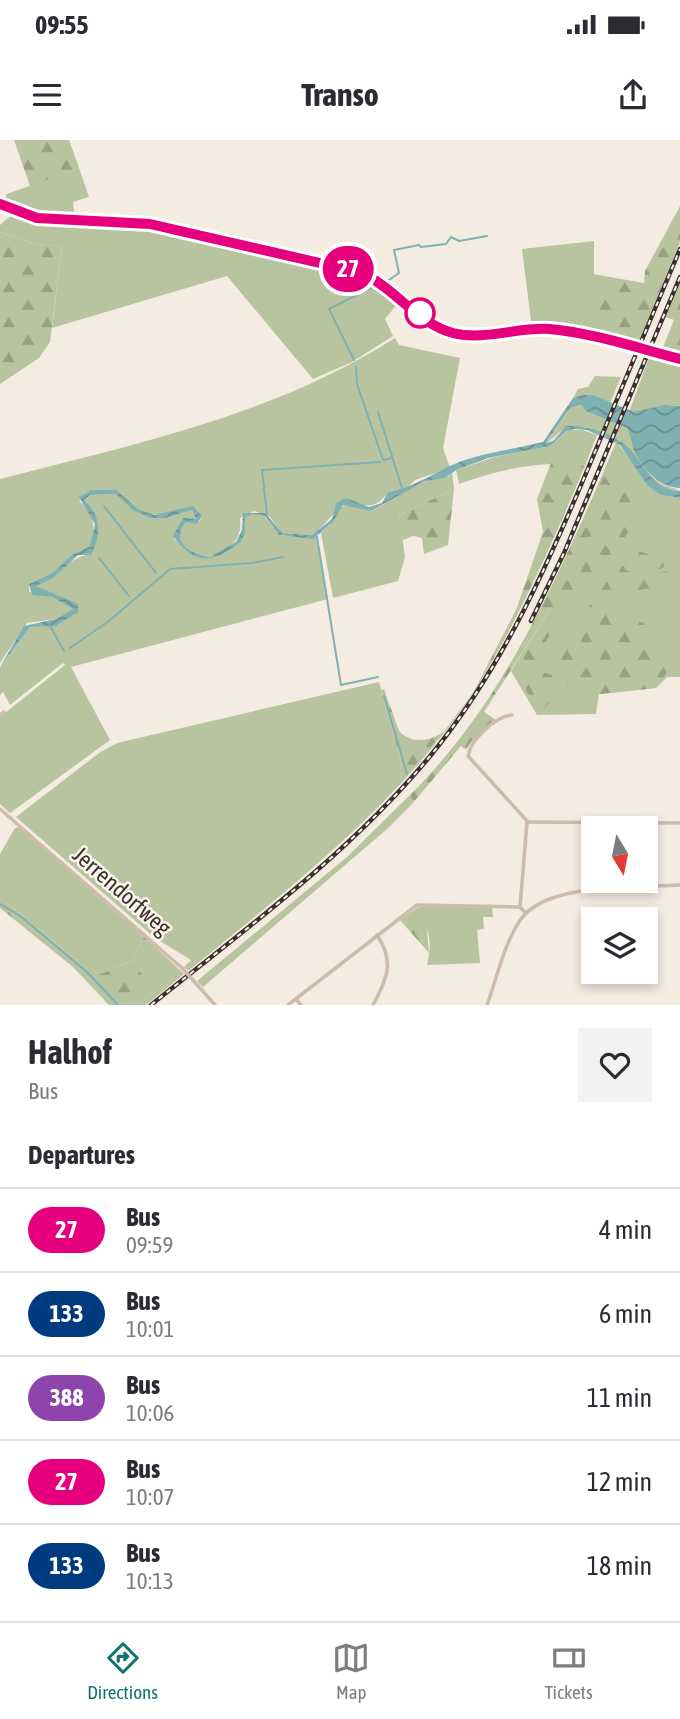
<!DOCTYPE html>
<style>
body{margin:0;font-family:"Asap Condensed",sans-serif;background:#f2f2f3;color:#2b2b33;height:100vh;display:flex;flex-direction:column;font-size:26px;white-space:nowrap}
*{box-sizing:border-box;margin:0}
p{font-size:23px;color:#7c7c81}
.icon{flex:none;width:38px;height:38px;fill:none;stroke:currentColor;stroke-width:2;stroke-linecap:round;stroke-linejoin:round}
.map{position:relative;height:865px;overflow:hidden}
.sheet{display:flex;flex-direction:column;background:#fff;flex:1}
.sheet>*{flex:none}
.badge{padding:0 14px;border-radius:23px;font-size:24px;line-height:46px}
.needle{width:46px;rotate:170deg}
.controls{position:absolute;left:581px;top:676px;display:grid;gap:14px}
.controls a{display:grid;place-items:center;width:77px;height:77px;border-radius:0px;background:#fff;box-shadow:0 4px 10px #0003;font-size:35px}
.map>.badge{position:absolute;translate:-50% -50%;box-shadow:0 0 0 4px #fff}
h2{padding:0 28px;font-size:26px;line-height:63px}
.round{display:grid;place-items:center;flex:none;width:74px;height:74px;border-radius:0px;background:#f2f2f3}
.overview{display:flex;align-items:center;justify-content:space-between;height:119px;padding:0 28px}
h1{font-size:33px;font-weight:700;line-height:52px}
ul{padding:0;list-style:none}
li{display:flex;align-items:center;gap:21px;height:84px;padding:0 28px;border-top:2px solid #e1e1e2}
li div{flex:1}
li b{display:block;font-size:26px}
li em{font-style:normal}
li .badge{min-width:77px;font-weight:700;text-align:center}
.status{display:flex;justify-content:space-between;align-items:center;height:49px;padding:0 35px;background:#fff;direction:ltr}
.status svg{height:19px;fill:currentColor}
header{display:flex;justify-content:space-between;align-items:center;height:91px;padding:0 28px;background:#fff;font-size:32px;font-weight:700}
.tabs{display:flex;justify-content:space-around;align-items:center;height:98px;border-top:2px solid #e1e1e2;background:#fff;font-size:19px;color:#7c7c81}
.tabs a{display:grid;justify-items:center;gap:4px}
.tabs .selected{color:#0f766e}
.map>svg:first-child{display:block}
.green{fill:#b8c4a0}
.forest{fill:url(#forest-firs)}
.water{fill:url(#water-waves)}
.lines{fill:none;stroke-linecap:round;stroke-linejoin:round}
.stream{stroke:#7fb0b2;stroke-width:2}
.minor{stroke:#cdbbac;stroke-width:3.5}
.secondary{stroke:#a18a7d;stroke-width:5}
.rail-casing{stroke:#3b302b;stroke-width:4.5}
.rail{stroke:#fbf5ee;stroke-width:2;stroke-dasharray:5;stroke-linecap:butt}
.minor-bridge{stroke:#cdbbac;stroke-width:3.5}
.line-casing{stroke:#fff;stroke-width:16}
.line{stroke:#e6007e;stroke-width:10}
.stop-dot{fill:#fff;stroke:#e6007e;stroke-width:3.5}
.labels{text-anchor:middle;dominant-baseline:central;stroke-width:5;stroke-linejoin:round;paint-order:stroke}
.street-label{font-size:23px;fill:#3b302b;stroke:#fbf5ee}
</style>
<div class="status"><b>09:55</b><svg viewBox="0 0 49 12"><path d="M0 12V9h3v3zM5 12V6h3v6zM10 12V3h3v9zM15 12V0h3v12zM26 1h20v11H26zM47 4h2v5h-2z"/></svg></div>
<header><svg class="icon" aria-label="menu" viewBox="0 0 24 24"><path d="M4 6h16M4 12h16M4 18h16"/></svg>Transo<svg class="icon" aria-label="share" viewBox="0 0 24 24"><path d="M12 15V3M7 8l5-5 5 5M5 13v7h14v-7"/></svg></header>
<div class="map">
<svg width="680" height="865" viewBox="0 0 680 865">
<defs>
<pattern id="forest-firs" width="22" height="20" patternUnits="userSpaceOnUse" patternTransform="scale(1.75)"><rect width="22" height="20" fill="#b8c4a0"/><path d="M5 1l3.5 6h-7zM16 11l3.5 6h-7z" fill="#97a083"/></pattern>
<pattern id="water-waves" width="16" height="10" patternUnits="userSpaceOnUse" patternTransform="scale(1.75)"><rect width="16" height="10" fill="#7fb0b2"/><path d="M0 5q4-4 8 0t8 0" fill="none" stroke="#699091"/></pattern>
</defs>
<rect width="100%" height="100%" fill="#f4ebe1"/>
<!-- green -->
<g class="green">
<path d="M79,28L89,57L73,62L74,73L38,72L4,59L7,54Z"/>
<path d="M13,74L45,82L151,88L360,135L399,162L385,179L393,196L352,222L313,239L227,136L52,188L62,106L35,104L0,92V85Z"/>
<path d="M594,101V189L531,181L522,109Z"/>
<path d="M395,198L399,205L460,218L443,308L450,328L415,340L405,350L388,352C377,369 366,367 348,361C335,369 327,384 312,395L281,393L270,377L254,371L240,378C243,400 229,410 209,417C189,412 170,404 186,382H199L202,377L196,369C181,368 166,377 151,374C136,372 128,358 113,352C107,349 98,352 91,351L79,361C95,374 96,387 90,406L71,415L54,432L29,444V452L52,457L73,469L56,479L27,483L0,523V339C137,304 274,275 395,198Z"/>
<path d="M650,215L680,223V266C662,262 647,274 629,272Z"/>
<path d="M595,236L621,237L610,263L593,255L573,258L578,249L588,247Z"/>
<path d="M581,265L587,271L627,288C638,307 639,328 660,343C667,347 676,348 680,351L668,349L656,343L620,301L589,288L576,286L561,291L546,304L570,268Z"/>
<path d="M569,290H583L597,295L585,326C543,320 499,329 459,344L456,330L495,317L550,306Z"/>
<path d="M616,302L661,355L680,358V537H667L656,548L599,554L596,574L537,575L511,531L558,457L611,346L603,333Z"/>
<path d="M452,332L454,349L399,375L405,417L398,441L333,458L321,393L333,382L341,367L349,364L371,371C397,359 420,337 449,336Z"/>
<path d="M116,354L150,378H166L192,370L196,379L181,381L174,399C202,422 208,423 238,404L245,378L253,374L266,376L282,396L316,397L328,459L71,527L110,600L10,673L0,664V577L65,525L63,523L10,565L3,552L0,555V527L30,487L58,485L78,471C66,456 41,453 36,445C56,435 70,417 91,414C99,396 98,374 84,360L90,355Z"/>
<path d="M379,542L399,614L402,638L436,602L473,553C398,665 291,747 188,831L184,827L191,820L155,798L16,677L99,613L117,603Z"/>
<path d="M411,654L412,664L387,689L203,847L197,841L347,717Z"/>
<path d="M19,687L144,797L133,820L101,834L82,825L0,757V714L15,688Z"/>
<path d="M425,766L492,768L493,777H483L484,789L477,790L480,823L427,825C433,802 429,787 417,768Z"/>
<path d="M148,800L184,834L146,865H137L154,851L137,829Z"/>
</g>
<!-- forest -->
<g class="forest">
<path d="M14,0H69L79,28L30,46Z"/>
<path d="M680,66V102L639,201L594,189L593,134L644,143L645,131Z"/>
<path d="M0,92L35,104L62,106L50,202L39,218L0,244Z"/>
<path d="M680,143V212L663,207L674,180L666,177Z"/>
<path d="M558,322L585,326C545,420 506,509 447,592L473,553L516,470L543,392L537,359L551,323Z"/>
<path d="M603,333L611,346L610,359L558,457L484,572L496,580L471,602L466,610L461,606L412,664L411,654C500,566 554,446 603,333Z"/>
<path d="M623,346C636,354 640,366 636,380L576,472L566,473C554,488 533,513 543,532L552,535C553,550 553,565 538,572L521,541L524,517L615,353Z"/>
<path d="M454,349L448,405L424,414L422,398L413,396L401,401L399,375Z"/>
<path d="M626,407L663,419L664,427L651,434L634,433L619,416Z"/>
<path d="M618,419L626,430L637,436L667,431L664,447C646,448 617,451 616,474L644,483L658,507L677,501L680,514L656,548L582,556L563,543C546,518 601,452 615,430Z"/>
<path d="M384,549L399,591C412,605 432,601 446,590L402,640L399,614L381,550Z"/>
<path d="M0,757L82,825L101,834L133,820L144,797L148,800L138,829L154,851L137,865H109L73,827L0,768Z"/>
<path d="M425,766L429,813L400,780L417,768Z"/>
</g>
<!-- water -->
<path class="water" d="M582,255H593L634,272L665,265L680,266V348C659,348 642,328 634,310C631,302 631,295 627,288L586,271L581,265L570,268L546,303L553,301L566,286C583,284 610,293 623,303C644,319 649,350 680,351V358L661,355L648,346L620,305L587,290L575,289L567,291L550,306L488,318L456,330L445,338L425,341L371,371L343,365L333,382L313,399L279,395L266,376L253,374L245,378C244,384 246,389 244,395C241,403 236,406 229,410C204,426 190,418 173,396L183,378L196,379L192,370L166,378H150L133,370L116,354L90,355L84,360C102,376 101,394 91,415H78L53,438L36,446L78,464V472L56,486L30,487L0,527L24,486L56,479L73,469L52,457L32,455L29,444L54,432L71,415L90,406L95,384L79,357L91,350H116L138,369L154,375L193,366L202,376L197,384L186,382C170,403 190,413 210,417L236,402L242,390L243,373H265L282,393L312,395L332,379L336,363L346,358L369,367L382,363L388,352C414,349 441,327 468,319C493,312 517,308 543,302L573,258Z"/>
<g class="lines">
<!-- stream -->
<g class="stream">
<path d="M389,140L399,133L394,110L419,105L421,107L446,104L451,97L459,101L487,96"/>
<path d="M354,220L329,169L377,145"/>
<path d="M356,227L357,244L383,320L393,318"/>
<path d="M378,272L403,351"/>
<path d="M104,366L156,433"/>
<path d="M267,375L262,330L380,322"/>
<path d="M317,397L341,545L378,537"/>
<path d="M99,418L129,456"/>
<path d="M49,484L64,511"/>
<path d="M70,508L109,481L170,429L252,423L283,417"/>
<path d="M384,556L407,634"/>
<path d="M0,764L19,775L87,832L118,865"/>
</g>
<!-- minor -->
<g class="minor">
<path d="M0,575L4,572"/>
<path d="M512,575C496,576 470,600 468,616L528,682"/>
<path d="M0,669L182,828"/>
<path d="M528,682L680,683"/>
<path d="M520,767L527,682"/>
<path d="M200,848L215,865"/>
<path d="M296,859L301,865"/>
<path d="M288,865L417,765L520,767L526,773"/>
<path d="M373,865C387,838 395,822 377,795"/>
<path d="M487,865C497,838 504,803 521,779C547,742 638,748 680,745"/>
</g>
<!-- secondary -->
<path class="secondary" d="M0,64L37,78L150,84L359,132C394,146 417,184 453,193C481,201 515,188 544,189C591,191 635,208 680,219"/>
<!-- rail casing -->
<g class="rail-casing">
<g id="rail">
<path d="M531,481L564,413L680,137"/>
<path d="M151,865C248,787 351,712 431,615C504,526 548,424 592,319C621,249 651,179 680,109"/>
</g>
</g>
<!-- rail -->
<use href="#rail" class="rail"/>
<!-- minor-bridge -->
<path class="minor-bridge" d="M182,828L200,848"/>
</g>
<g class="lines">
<!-- line casing -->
<g class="line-casing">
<path id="line" d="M0,64L37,78L150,84L359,132C394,146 417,184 453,193C483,201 518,187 549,189C594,193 637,208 680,219"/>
</g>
<!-- line -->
<use href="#line" class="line"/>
</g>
<!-- markers -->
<circle class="stop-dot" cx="420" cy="173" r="14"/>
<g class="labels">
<!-- street labels -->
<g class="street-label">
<text transform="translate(122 751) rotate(41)">Jerrendorfweg</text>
</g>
</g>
</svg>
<div class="controls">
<a><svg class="needle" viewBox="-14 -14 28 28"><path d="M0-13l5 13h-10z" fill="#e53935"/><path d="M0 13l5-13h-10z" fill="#7c7c81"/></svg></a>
<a><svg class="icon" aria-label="layers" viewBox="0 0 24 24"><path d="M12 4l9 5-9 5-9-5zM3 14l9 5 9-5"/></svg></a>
</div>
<b class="badge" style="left:348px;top:129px;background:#e6007e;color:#fff">27</b>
</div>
<section class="sheet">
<div class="overview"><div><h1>Halhof</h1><p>Bus</p></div><a class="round"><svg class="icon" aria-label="heart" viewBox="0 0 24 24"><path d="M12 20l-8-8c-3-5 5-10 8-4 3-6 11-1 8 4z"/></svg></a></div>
<h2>Departures</h2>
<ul>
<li><span class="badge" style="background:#e6007e;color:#fff">27</span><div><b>Bus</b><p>09:59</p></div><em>4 min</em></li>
<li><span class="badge" style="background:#003b80;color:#fff">133</span><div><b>Bus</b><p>10:01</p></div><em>6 min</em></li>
<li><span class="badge" style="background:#8e44ad;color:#fff">388</span><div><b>Bus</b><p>10:06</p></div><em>11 min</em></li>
<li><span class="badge" style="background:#e6007e;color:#fff">27</span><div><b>Bus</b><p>10:07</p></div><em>12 min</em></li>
<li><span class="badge" style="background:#003b80;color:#fff">133</span><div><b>Bus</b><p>10:13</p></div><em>18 min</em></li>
</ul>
</section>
<nav class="tabs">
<a class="selected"><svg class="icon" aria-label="directions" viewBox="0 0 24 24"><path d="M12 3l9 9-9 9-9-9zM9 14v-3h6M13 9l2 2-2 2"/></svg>Directions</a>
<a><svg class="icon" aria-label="map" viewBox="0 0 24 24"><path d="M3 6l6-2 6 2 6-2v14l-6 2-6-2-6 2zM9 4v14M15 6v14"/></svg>Map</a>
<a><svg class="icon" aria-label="tickets" viewBox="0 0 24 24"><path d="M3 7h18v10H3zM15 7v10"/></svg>Tickets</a>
</nav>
